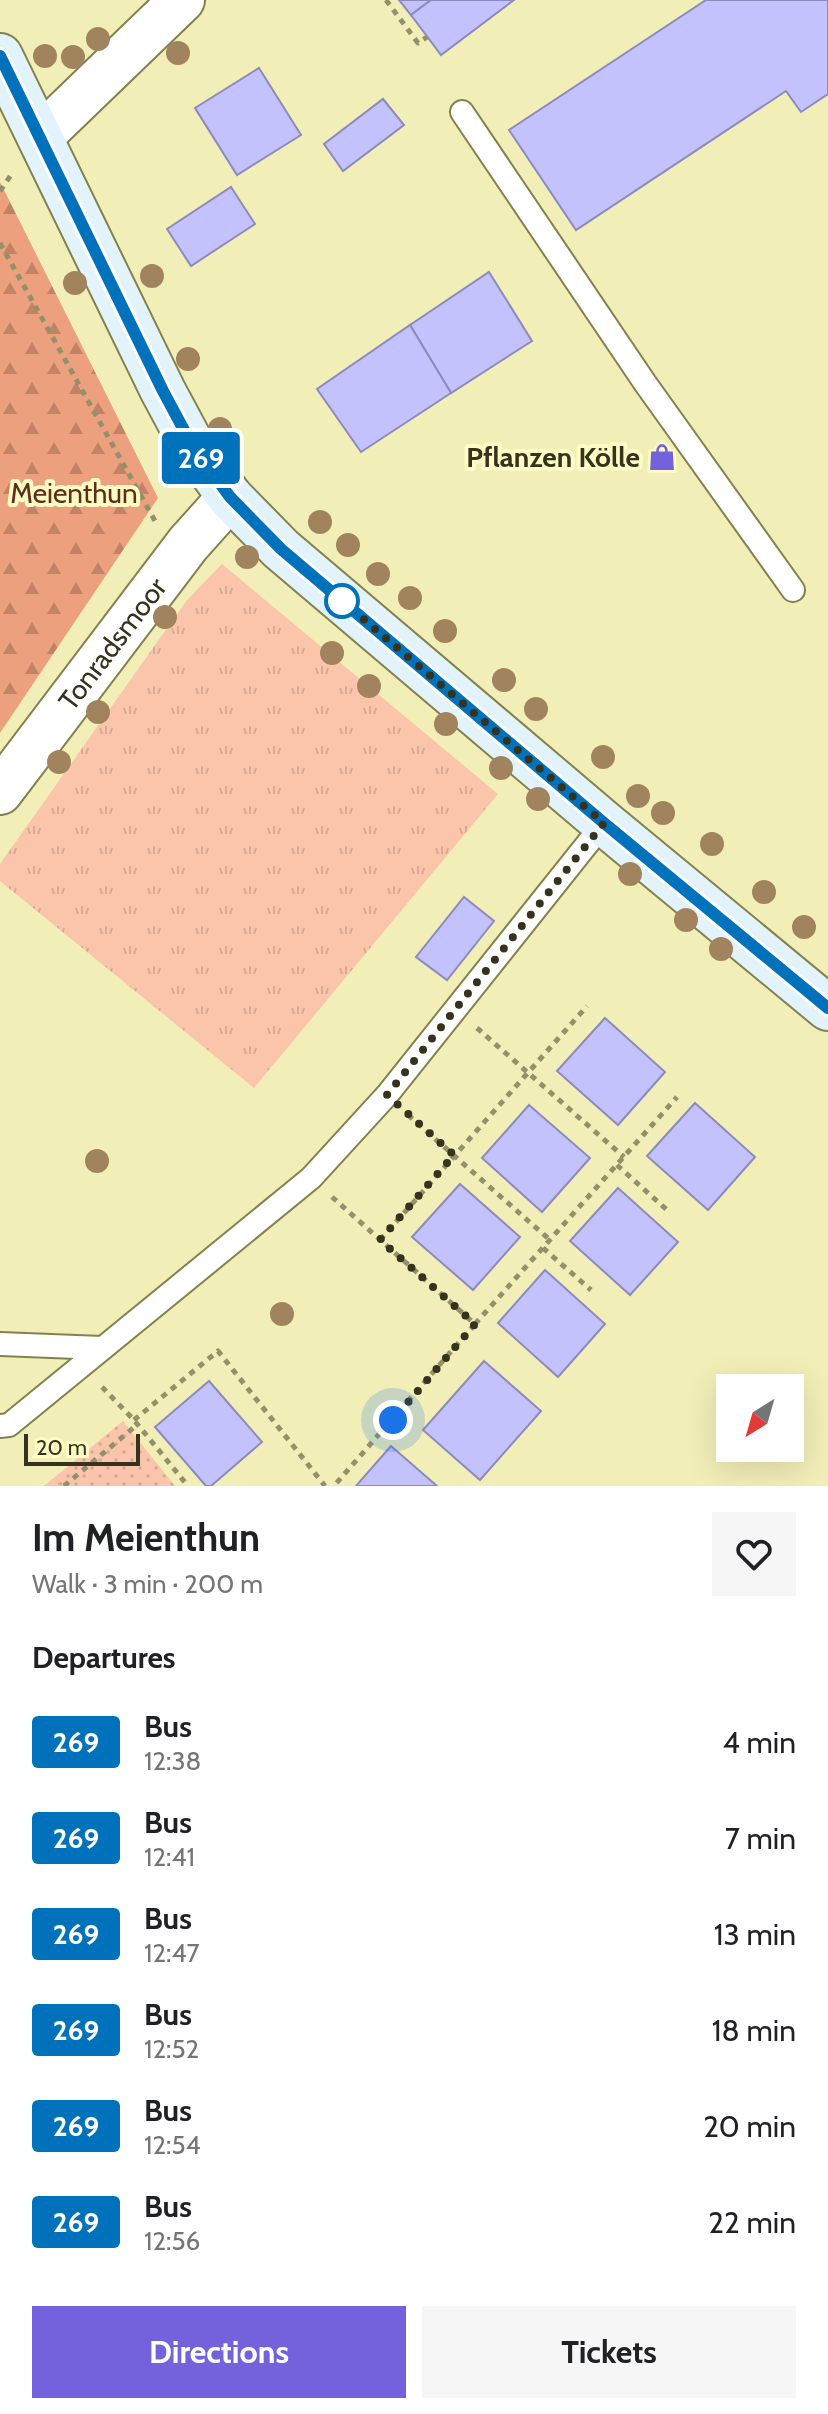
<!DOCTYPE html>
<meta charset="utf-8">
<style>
body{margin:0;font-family:Cabin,sans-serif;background:#f6f6f6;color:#202124;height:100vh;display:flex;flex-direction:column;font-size:30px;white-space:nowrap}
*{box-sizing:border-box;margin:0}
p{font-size:26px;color:#757577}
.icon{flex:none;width:44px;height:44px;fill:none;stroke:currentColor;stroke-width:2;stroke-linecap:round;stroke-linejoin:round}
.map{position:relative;height:1486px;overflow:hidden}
.drawer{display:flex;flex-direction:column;background:#fff;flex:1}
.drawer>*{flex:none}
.badge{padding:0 16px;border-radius:6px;font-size:28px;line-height:52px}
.needle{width:52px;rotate:217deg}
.fabs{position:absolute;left:716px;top:1374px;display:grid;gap:16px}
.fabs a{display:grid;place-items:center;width:88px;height:88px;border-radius:0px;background:#fff;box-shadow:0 8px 32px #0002;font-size:40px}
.scale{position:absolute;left:24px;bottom:20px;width:116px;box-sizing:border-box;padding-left:8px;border:4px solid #35331d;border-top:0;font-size:22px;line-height:28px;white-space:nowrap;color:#35331d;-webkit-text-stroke:6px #fefcc4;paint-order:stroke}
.you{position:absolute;width:40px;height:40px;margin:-20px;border:6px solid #fff;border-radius:50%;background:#1a73e8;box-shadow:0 0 0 12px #1a73e833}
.map>.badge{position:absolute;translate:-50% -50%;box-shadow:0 0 0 4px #fff}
h2{padding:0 32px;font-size:30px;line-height:72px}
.round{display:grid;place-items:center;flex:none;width:84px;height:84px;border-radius:0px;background:#f6f6f6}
.head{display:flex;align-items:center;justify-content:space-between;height:136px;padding:0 32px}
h1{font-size:38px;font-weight:800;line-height:60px}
.primary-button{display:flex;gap:16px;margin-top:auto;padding:16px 32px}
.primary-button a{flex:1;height:92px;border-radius:0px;background:#7462dd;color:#fff;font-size:32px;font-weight:800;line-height:92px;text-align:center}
.primary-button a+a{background:#f6f6f6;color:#202124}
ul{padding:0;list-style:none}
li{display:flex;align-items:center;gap:24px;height:96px;padding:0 32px}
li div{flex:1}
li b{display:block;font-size:30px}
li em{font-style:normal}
li .badge{min-width:88px;font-weight:700;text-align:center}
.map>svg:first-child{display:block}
.grass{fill:url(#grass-tufts)}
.forest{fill:url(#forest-firs)}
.park{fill:url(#park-dots)}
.building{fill:#c3c2fd;stroke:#8d8bbc;stroke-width:2}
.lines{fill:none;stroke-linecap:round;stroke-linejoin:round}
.service-casing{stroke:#83814d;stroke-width:26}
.minor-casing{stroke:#83814d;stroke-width:48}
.secondary-casing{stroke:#83814d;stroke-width:48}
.path{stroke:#94916a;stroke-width:5;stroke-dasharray:6 6;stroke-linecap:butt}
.service{stroke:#fff;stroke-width:22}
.minor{stroke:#fff;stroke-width:44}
.secondary{stroke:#e2f3fb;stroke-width:44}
.tree{fill:#a1845e}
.line-casing{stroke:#fff;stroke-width:18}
.line{stroke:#0072bc;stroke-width:12}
.walk{stroke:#35331d;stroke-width:8;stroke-dasharray:0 14.4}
.stop-dot{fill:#fff;stroke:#0072bc;stroke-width:4}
.labels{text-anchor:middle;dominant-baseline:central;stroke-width:8;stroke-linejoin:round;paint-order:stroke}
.poi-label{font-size:28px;font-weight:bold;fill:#35331d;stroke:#fefcc4;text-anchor:end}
.park-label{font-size:28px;fill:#5f2e16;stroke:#fefcc4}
.street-label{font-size:28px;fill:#35331d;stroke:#fefcc4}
</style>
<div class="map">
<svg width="828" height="1486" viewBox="0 0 828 1486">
<defs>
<pattern id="grass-tufts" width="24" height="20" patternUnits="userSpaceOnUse" patternTransform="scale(2)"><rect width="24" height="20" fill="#fbc5ac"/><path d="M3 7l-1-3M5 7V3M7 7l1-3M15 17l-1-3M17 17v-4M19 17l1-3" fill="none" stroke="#d8aa94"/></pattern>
<pattern id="forest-firs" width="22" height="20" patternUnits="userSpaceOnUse" patternTransform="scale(2)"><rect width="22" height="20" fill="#eca07d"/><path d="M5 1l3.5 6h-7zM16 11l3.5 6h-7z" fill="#c08366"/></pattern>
<pattern id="park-dots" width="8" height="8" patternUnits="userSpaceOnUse" patternTransform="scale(2)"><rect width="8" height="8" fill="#fbc5ac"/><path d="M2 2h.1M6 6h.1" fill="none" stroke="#d8aa94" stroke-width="1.8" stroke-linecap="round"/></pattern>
</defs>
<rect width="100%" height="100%" fill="#f1eeb7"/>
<!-- grass -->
<path class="grass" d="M222,564L498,794L254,1088L0,881V864L187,600Z"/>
<!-- forest -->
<path class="forest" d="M0,182L158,498L0,733Z"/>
<!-- park -->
<path class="park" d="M123,1421L175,1486H44Z"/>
<!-- building -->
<g class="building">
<path d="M399,0H431L411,15Z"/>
<path d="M431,0H514L441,55L411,15Z"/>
<path d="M706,0H828V94L801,112L786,91L576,230L509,130Z"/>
<path d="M259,68L301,135L237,175L195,108Z"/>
<path d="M383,99L404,125L343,171L324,144Z"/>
<path d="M231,187L255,224L191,266L167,229Z"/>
<path d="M489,272L532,341L451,393L410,325Z"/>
<path d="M410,325L451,393L361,452L317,389Z"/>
<path d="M464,897L494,921L447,980L416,957Z"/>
<path d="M605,1018L665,1072L618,1125L557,1071Z"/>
<path d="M695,1103L755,1157L708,1210L647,1156Z"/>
<path d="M529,1105L590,1158L542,1212L482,1158Z"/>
<path d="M460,1184L520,1237L473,1290L412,1237Z"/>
<path d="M618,1188L678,1242L630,1295L570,1241Z"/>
<path d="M545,1270L605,1324L558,1377L498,1323Z"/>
<path d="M484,1361L541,1411L480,1480L423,1430Z"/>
<path d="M209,1381L262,1442L211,1486H206L155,1427Z"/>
<path d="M391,1446L437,1486H356Z"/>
</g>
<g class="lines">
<!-- service casing -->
<g class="service-casing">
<g id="service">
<path d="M462,112L645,383L793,590"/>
<path d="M0,1344L102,1348"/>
<path d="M0,1426L9,1425L311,1178L387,1095L604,823"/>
</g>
</g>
<!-- minor casing -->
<g class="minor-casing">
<g id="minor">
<path d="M40,137L182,0"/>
<path id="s1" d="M0,792L188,544L230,497"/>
</g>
</g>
<!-- secondary casing -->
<g class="secondary-casing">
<path id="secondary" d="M0,56L163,391L192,445L230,497L281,549L604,823L828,1008"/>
</g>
<!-- path -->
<g class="path">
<path d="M386,0L418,43L427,37"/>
<path d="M0,191L11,175"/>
<path d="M0,243L155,521"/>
<path d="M477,1028L624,1157"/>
<path d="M408,1115L550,1240"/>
<path d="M617,1165L667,1210"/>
<path d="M332,1197L475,1324L334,1486"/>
<path d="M380,1240L587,1006"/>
<path d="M543,1248L591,1290"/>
<path d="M475,1324L677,1097"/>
<path d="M102,1387L134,1420L188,1486"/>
<path d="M134,1420L218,1351L325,1486"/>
<path d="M64,1486L138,1424"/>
</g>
<!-- service -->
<use href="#service" class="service"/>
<!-- minor -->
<use href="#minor" class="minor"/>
<!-- secondary -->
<use href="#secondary" class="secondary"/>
</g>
<!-- trees -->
<g class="tree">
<circle cx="98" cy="39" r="12"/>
<circle cx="178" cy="53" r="12"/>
<circle cx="45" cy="56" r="12"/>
<circle cx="73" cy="57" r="12"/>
<circle cx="152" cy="276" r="12"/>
<circle cx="75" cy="283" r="12"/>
<circle cx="188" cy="359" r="12"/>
<circle cx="220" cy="429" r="12"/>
<circle cx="320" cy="522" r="12"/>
<circle cx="348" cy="545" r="12"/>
<circle cx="247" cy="557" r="12"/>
<circle cx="378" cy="574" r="12"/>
<circle cx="410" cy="598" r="12"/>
<circle cx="165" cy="617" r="12"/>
<circle cx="445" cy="631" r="12"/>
<circle cx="332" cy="653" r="12"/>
<circle cx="504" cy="680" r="12"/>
<circle cx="369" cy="686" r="12"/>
<circle cx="536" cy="709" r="12"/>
<circle cx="98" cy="712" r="12"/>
<circle cx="446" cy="724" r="12"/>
<circle cx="603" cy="757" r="12"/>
<circle cx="59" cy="762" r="12"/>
<circle cx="501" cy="768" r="12"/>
<circle cx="638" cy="796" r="12"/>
<circle cx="538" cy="799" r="12"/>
<circle cx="663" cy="813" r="12"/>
<circle cx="712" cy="844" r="12"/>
<circle cx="630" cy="874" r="12"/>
<circle cx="764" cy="892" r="12"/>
<circle cx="686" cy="920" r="12"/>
<circle cx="804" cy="927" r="12"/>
<circle cx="721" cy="949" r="12"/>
<circle cx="97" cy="1161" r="12"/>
<circle cx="282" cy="1314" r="12"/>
</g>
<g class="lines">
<!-- line casing -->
<g class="line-casing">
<path id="line" d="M0,56L163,391L192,445L230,497L281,549L604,823L828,1008"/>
</g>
<!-- line -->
<use href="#line" class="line"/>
<!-- walk -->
<path class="walk" d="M342,601L604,823L387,1095L454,1155L380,1240L475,1324L393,1420"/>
</g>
<!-- icons -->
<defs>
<g id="shop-bare" transform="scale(2.16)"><path d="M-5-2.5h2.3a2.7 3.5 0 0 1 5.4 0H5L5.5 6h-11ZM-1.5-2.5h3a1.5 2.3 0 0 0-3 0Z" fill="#7462dd" stroke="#fefcc4" stroke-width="2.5" paint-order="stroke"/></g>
</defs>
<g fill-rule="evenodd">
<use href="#shop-bare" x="662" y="457"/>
</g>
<!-- markers -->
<circle class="stop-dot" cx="342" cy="601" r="16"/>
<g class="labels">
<!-- poi labels -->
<g class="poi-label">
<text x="640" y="457">Pflanzen Kölle</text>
</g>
<!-- park labels -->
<g class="park-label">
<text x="74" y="493">Meienthun</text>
</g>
<!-- street labels -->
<g class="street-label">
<text stroke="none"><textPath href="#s1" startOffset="186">Tonradsmoor</textPath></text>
</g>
</g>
</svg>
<div class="fabs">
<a><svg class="needle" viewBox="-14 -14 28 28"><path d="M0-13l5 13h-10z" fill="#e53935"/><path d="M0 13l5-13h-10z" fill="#757577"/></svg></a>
</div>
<div class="scale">20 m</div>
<div class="you" style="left:393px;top:1420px"></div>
<b class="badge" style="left:201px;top:458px;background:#0072bc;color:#fff">269</b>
</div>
<section class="drawer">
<div class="head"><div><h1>Im Meienthun</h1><p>Walk · 3 min · 200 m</p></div><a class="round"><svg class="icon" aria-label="heart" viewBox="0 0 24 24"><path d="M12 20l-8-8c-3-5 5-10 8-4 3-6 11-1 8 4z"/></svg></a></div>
<h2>Departures</h2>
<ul>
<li><span class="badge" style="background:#0072bc;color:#fff">269</span><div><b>Bus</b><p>12:38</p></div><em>4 min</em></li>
<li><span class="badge" style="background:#0072bc;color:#fff">269</span><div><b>Bus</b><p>12:41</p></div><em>7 min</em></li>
<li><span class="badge" style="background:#0072bc;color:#fff">269</span><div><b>Bus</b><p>12:47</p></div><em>13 min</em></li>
<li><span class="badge" style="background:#0072bc;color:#fff">269</span><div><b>Bus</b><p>12:52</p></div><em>18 min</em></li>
<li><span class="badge" style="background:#0072bc;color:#fff">269</span><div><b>Bus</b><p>12:54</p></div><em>20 min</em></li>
<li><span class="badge" style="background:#0072bc;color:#fff">269</span><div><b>Bus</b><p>12:56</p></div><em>22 min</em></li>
</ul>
<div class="primary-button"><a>Directions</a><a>Tickets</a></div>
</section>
